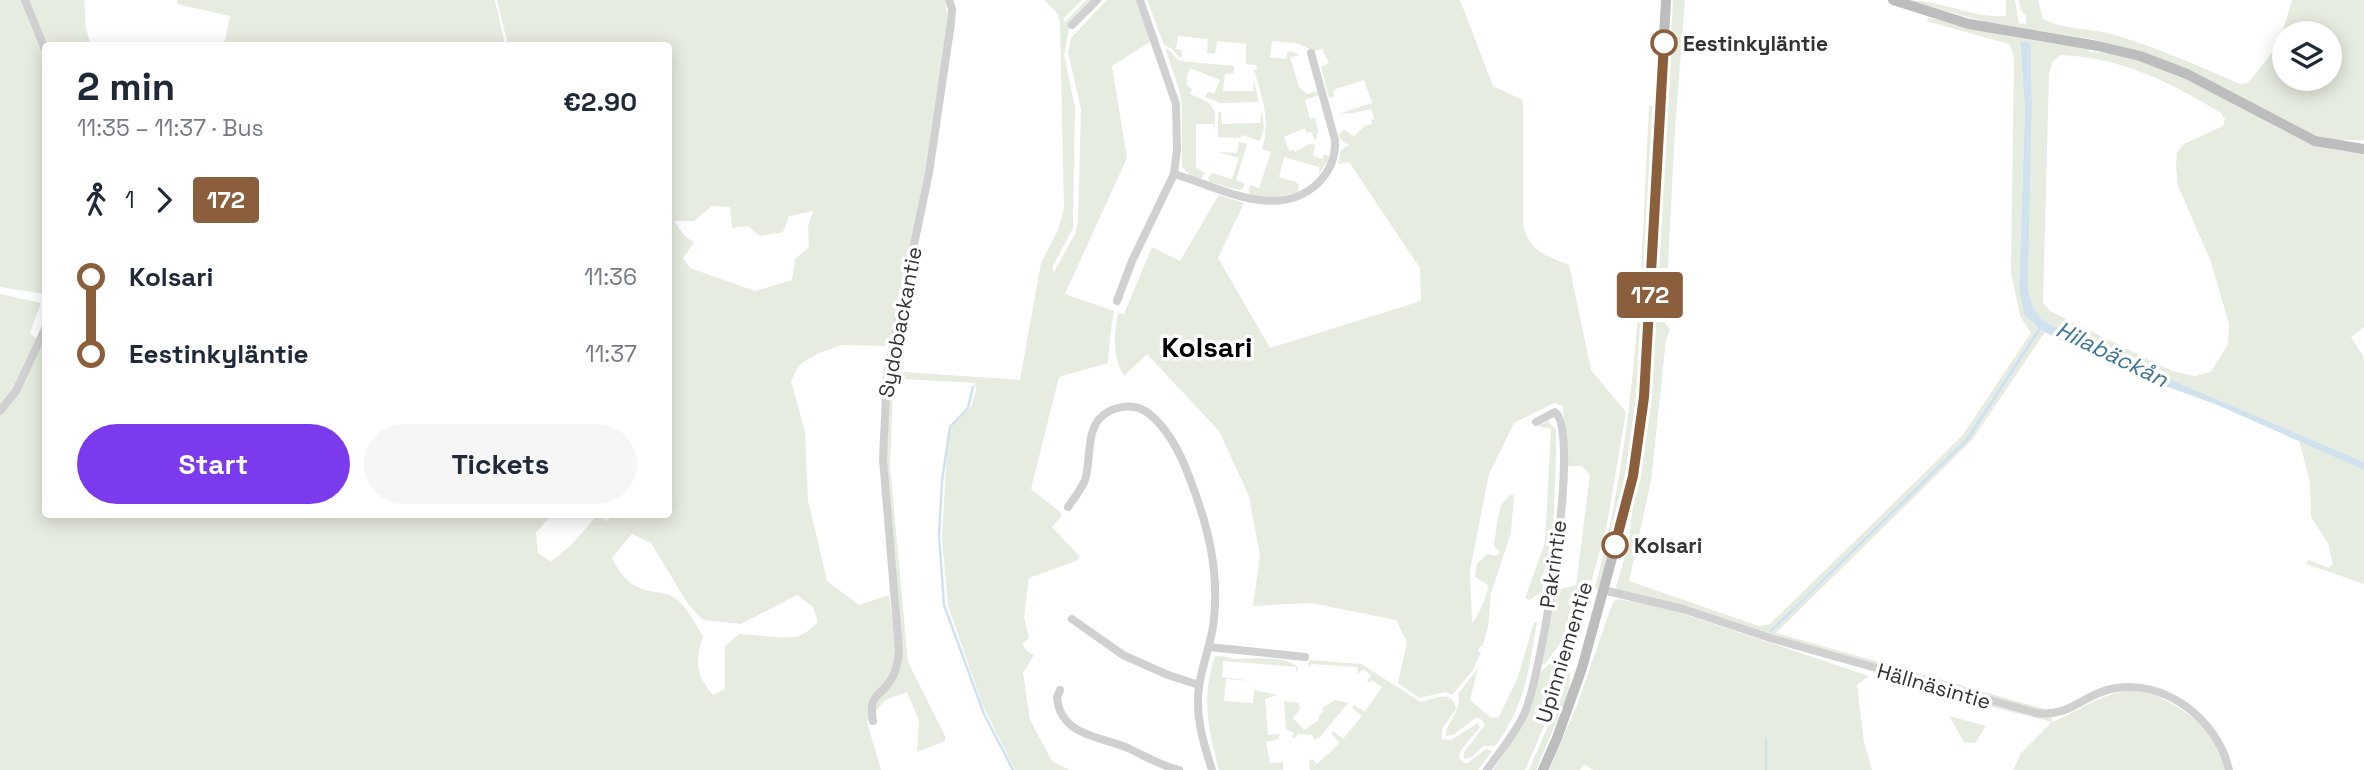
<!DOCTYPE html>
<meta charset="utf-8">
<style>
body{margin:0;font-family:"Space Grotesk",sans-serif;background:#f6f6f7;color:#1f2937;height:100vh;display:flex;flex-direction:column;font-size:26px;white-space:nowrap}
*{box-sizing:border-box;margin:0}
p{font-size:23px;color:#747a83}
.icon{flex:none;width:38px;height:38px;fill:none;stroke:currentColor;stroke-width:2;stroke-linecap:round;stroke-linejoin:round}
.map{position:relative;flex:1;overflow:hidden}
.sheet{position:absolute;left:42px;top:42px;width:630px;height:476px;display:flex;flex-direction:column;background:#fff;border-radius:7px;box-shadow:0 4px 18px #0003}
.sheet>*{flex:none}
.badge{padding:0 14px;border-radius:5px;font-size:24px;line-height:46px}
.fabs{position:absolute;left:2272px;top:21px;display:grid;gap:14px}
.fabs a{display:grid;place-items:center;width:70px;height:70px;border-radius:50%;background:#fff;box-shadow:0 4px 18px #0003;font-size:35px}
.map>.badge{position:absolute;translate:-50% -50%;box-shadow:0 0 0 4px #fff}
.legs{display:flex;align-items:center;gap:10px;height:77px;padding:0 35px;font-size:23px}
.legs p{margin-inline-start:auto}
.summary{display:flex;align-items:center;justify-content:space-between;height:119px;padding:0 35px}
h1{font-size:38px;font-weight:700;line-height:52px}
.cta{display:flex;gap:14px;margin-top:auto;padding:14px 35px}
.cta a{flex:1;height:80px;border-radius:42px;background:#7c3aed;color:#fff;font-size:28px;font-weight:700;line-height:80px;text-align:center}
.cta a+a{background:#f6f6f7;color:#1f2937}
ul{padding:0 35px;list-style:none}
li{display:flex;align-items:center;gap:24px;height:77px;font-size:26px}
li i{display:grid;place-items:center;width:10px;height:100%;margin:0 9px;background:currentColor}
li i::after{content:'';width:18px;height:18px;margin:-9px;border:5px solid;border-radius:50%;background:#fff}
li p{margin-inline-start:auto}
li:first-child i{background:linear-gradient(#0000 50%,currentColor 0)}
li:last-child i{background:linear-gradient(currentColor 50%,#0000 0)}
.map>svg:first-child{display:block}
.green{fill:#e6ecdf;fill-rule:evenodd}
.water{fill:#cfe2ee}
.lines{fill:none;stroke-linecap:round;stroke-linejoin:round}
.stream{stroke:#cfe2ee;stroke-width:2.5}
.street{stroke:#d0d0d0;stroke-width:8}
.secondary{stroke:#bdbdbd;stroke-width:10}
.line-1-casing{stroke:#fff;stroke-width:16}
.line-1{stroke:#8b5e3c;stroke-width:10}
.stop-1-dot{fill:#fff;stroke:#8b5e3c;stroke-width:3.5}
.labels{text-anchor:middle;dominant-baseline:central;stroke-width:7;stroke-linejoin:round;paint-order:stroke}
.stop-label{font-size:21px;font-weight:bold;fill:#333;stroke:#fff;text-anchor:start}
.street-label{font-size:21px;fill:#333;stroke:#fff}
.water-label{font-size:23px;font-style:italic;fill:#3f7597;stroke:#fff}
.district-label{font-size:28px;font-weight:bold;fill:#000;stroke:#fff}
</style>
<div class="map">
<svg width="2364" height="770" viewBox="0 0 2364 770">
<rect width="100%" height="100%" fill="#fff"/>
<!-- green -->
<g class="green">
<path d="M0,0H84L86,29L91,45L46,46L45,294L0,287Z"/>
<path d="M177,0H495L505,45H220L225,40L230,16L177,4Z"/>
<path d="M497,0H945L948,24L924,179L889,346L841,345L817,354L799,365L791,381L805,432L808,500L827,581L859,605L889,595L896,648L886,478L890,371L1020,380L1041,263L1058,230L1064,209L1060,23L1058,14L1044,0H1082L1063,19L1065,22L1086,0H1092L1070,23L1064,55L1075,107L1073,220V228L1052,268L1054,272L1075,234L1078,221L1081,109L1068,52L1071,38L1107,0H1136L1151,41L1112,66L1127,158L1065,294L1114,311L1110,335L1108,363L1059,377L1031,489L1060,512L1062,516L1052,527L1080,557L1076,561L1029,578L1024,617L1029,638L1022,644L1027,651L1034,655L1023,673L1030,720L1052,761L1070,770H1015L983,706L948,606L942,539L947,449L951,427L971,407L976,391L975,383L904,379L893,388L890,466L908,662L945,736V741L917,752L919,721L907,692L885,700L867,722L881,770H0V294L41,303L30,333L37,339L45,318L46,514L551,515L536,533L538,553L551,562L572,544L598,515L607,521L613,515L668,514V46L508,45ZM712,206L730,207L732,228L748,226L760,236L783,232L789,216L813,211L808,226L809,247L795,259L792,280L755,291L690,268L683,258L694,243L684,235L674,221H694ZM632,534L651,543L688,604L703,620L741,624L797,595L813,607L818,622C813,626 807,633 801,635C789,641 754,634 739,634L725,646V689L713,695C695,673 695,663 703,636C695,624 686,604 673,597C663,591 652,593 642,589C627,584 619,571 612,558Z"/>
<path d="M1147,0H1460L1493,86L1523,100V225C1531,253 1544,254 1569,265L1591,370L1626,412L1606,529L1578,629L1567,634L1545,664L1541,665L1553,591L1576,585L1590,475L1582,466H1567L1563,406L1554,403L1514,423L1489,474L1470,570L1472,623C1478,618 1488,593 1488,585L1475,577L1477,563L1488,554L1496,556L1500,552L1494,546C1495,538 1498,510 1502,504C1504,501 1508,498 1510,495H1514L1511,533L1491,593L1488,627L1482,647L1480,646L1478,651L1481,652L1473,670L1452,695L1446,692L1419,698L1398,683L1407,642L1396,620L1311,603L1253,606L1260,556L1249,496L1219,431L1147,354L1124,376C1112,355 1114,336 1118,313L1124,314L1152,247L1180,261L1219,195L1244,203L1218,258L1270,348L1421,301L1420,268L1349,162L1338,164L1341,150L1349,145L1341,140L1339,134L1344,130L1354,136L1364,126L1372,124L1371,120L1374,119L1371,109L1354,113L1339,114L1372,103L1364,80L1333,90L1334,96L1329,98L1321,67L1329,63L1322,49L1314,51L1296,43L1272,41L1270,57L1286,59L1287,53L1290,51L1300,55L1290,57L1299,87L1307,94L1318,91L1320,95L1305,100L1310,119L1315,118L1318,131L1316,141L1311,132L1307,133L1305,128L1284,137L1289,151L1293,150L1295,152L1309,144L1315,145L1313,156L1322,159L1324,154L1330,157L1319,174V167L1284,157L1279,177L1296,182L1299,185L1298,192C1280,198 1268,199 1249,194L1250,185L1259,188L1271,152L1262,149C1271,121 1262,97 1254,70L1257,69L1256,65L1246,64V44L1217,41L1215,54L1207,53L1208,39L1178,36L1176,49L1182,50V57H1179L1172,49L1164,45Z"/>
<path d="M1673,0H1685L1675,129L1665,323L1670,330L1666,340L1651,481L1629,581L1759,626L1770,624L1962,436L2031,333L2020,316L2011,272L2014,56L2009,44L1926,21L1930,18L2013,37L2086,49L2090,52C2147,51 2215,92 2264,119C2298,139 2323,152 2364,152V327L2351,337L2364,358V462L2174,381L2168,377L2045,322C2033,311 2031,303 2028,288L2032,106L2031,47L2027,43L2020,41L2025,109L2019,288L2032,323L2038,328L1966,438L1768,632L1771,633L1969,440L2041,330L2045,332L1972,440L1776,633L2048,710L2023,708L1617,591L1616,587L1629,542L1632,511L1649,402ZM2061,55C2124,58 2168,82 2220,112L2225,119L2223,126L2184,144L2177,152L2176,166L2178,186L2211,262L2229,324L2228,344L2211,372L2195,376L2172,371L2050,311L2043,303L2049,73L2053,61Z"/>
<path d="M1906,0C1940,0 1971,18 2006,16V0H2015L2019,24L2023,23L2026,25V16L2021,10L2019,0H2038L2043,19C2064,30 2089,28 2112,34C2159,48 2196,65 2240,84L2248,83L2279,44L2292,0H2364V140H2329L2295,128L2097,40L1990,23ZM2284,33H2329V79H2284Z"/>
<path d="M1165,48C1173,51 1174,59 1181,61L1234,66V73L1225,74L1223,91H1253L1254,80L1259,102L1220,103L1205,97L1208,92L1214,94L1220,80L1190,68L1186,79L1188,80L1186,84L1192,89L1190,94C1213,104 1217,104 1214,131L1213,124H1196V168L1205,173L1201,179L1191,176L1182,167V108L1180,92Z"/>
<path d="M1651,105L1654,108L1635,419L1619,515L1598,591L1595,587C1638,430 1641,268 1649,106Z"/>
<path d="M1262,111L1264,128L1260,141L1242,135L1240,138L1218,137V112H1221L1222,124L1260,123Z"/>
<path d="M1239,142L1247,144L1236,180L1244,183L1243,188L1239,190L1209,182L1208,178L1212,173L1232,179L1239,158L1218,152L1237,153Z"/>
<path d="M1548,421L1556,430C1556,457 1556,558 1542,575L1544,580L1542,592L1530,600L1525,598L1545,543L1551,429L1538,426Z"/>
<path d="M2299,440L2364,470V584L2306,564L2309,560L2329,568L2333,564L2328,543L2311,517L2310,482Z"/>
<path d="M1618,599L1666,608L1869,676L1857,685L1864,742L1872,770H1593L1584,764L1580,770H1549L1577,705L1613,602Z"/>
<path d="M1534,622L1537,623C1528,673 1526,703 1495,746H1483L1472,757L1464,759V752L1485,725L1481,719L1476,718L1453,735L1446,736C1446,721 1463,711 1458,694L1478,668L1470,700L1491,718L1499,717L1518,677Z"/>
<path d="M1575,634L1577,637L1567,654L1557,696L1525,770H1493L1521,728L1530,709L1540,672L1555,659L1562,644Z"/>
<path d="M1215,656L1229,657L1231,659C1247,659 1287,654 1298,668L1296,672V667L1223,661L1222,677L1254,681L1226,679L1224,701L1253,703L1254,690L1278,695L1265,699L1268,735L1280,734L1278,739L1266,742L1270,763L1283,762V770H1219C1208,728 1201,698 1215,656Z"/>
<path d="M1309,660L1361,664L1421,702C1434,699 1453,688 1456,709L1442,729V739L1451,740L1478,723L1480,727L1461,750L1459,758L1464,763H1468L1486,749L1492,751L1478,770H1310L1309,761L1312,759L1317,764L1340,743L1332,734L1333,731L1343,739L1362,716L1352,708L1354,705L1365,712L1382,687L1372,680L1370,683L1367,681L1371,675L1363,669L1358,674V667L1312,664L1308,668Z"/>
<path d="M1565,672L1570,673L1569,691L1536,770H1529L1563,691Z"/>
<path d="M1898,679L2032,716L2051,717L2053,722C2078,711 2099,695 2127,691C2155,688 2199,717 2214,740C2219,748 2223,760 2225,770H2013L2021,753L2052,722L1900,684Z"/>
<path d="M1335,700L1348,703L1320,737L1312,741L1314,739L1312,735L1299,734L1295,738H1291L1294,733L1286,729L1284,701L1299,703L1300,709L1293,718L1304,730L1319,720L1318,717L1324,711L1322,708Z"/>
<path d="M1949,716L1986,726L1975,743L1964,742Z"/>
</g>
<!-- water -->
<path class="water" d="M2020,41L2029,43L2031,47L2032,106L2028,288C2031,303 2033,311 2045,322L2168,377L2174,381L2364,462V470L2215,404L2165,386L2065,343L2041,330L1969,440L1771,633L1768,632L1966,438L2038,328L2024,314L2019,288L2025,109Z"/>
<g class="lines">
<!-- stream -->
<g class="stream">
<path d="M973,387L968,408L950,427L942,481L939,535L944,605L984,714L1013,770"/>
<path d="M1766,738V770"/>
</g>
<!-- street -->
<g class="street">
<path d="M25,0L46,52"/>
<path d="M1140,0L1176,104L1177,150L1174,174C1219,187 1278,222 1318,183C1330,171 1336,157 1335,140L1311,53"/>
<path d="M1072,25L1097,0"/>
<path d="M1117,301L1132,261L1174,174"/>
<path d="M0,411L16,391L46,327"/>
<path d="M1068,507C1074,498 1081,490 1085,480C1091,462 1086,433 1100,418C1112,406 1134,402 1148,413C1168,428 1182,457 1190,479C1208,526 1219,569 1214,619C1212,642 1202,664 1199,687C1195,716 1203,742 1212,770"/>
<path d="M1603,590L1683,609L1773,639L2036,713C2072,717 2080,696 2111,689C2164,677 2218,720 2229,770"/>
<path d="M1072,619L1123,655L1168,675L1199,685"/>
<path d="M1209,647L1305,657"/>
<path d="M1060,690L1057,697C1060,736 1100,736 1128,748C1145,756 1161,766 1179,770"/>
<path d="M873,721C868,692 880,699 892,678C897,670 898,660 899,651L883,459L887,374L929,173L951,23L952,9L949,0"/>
<path d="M1487,770C1500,751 1516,733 1525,712C1541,676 1582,434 1555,412L1536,422"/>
</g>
<!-- secondary -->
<g class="secondary">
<path d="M1893,0L1969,24L2098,46L2140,56L2187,74L2315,141L2364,149"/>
<path d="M1543,770L1557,738L1582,668L1627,503L1638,444L1649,325L1666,0"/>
</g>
</g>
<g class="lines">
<!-- line-1 casing -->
<g class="line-1-casing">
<path id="line-1" d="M1615,545L1633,476L1644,397L1664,43"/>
</g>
<!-- line-1 -->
<use href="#line-1" class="line-1"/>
</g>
<!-- markers -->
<g class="stop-1-dot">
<circle cx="1664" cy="43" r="12"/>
<circle cx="1615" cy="545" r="12"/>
</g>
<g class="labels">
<!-- stop labels -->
<g class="stop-label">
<text x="1683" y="43">Eestinkyläntie</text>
<text x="1634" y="545">Kolsari</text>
</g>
<!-- street labels -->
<g class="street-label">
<text transform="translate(900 322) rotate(-79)">Sydobackantie</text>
<text transform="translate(1553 564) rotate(-82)">Pakrintie</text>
<text transform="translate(1564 652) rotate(-73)">Upinniementie</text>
<text transform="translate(1934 686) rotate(16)">Hällnäsintie</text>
</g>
<!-- water labels -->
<g class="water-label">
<text transform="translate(2112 354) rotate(26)">Hilabäckån</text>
</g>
<!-- district labels -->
<g class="district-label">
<text x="1207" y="347">Kolsari</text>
</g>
</g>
</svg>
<div class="fabs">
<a><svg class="icon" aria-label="layers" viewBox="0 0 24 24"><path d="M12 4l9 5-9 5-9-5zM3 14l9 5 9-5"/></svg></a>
</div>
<b class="badge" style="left:1650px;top:295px;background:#8b5e3c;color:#fff">172</b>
<section class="sheet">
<div class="summary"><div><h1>2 min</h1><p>11:35 – 11:37 · Bus</p></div><b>€2.90</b></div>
<div class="legs"><svg class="icon" aria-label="walk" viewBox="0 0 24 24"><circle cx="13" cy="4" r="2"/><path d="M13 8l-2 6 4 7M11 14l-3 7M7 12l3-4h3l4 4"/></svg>1<svg class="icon" aria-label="forward" viewBox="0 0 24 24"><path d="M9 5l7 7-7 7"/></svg><b class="badge" style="background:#8b5e3c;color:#fff">172</b></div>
<ul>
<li><i style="color:#8b5e3c"></i><b>Kolsari</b><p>11:36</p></li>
<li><i style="color:#8b5e3c"></i><b>Eestinkyläntie</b><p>11:37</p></li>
</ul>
<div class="cta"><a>Start</a><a>Tickets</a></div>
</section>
</div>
